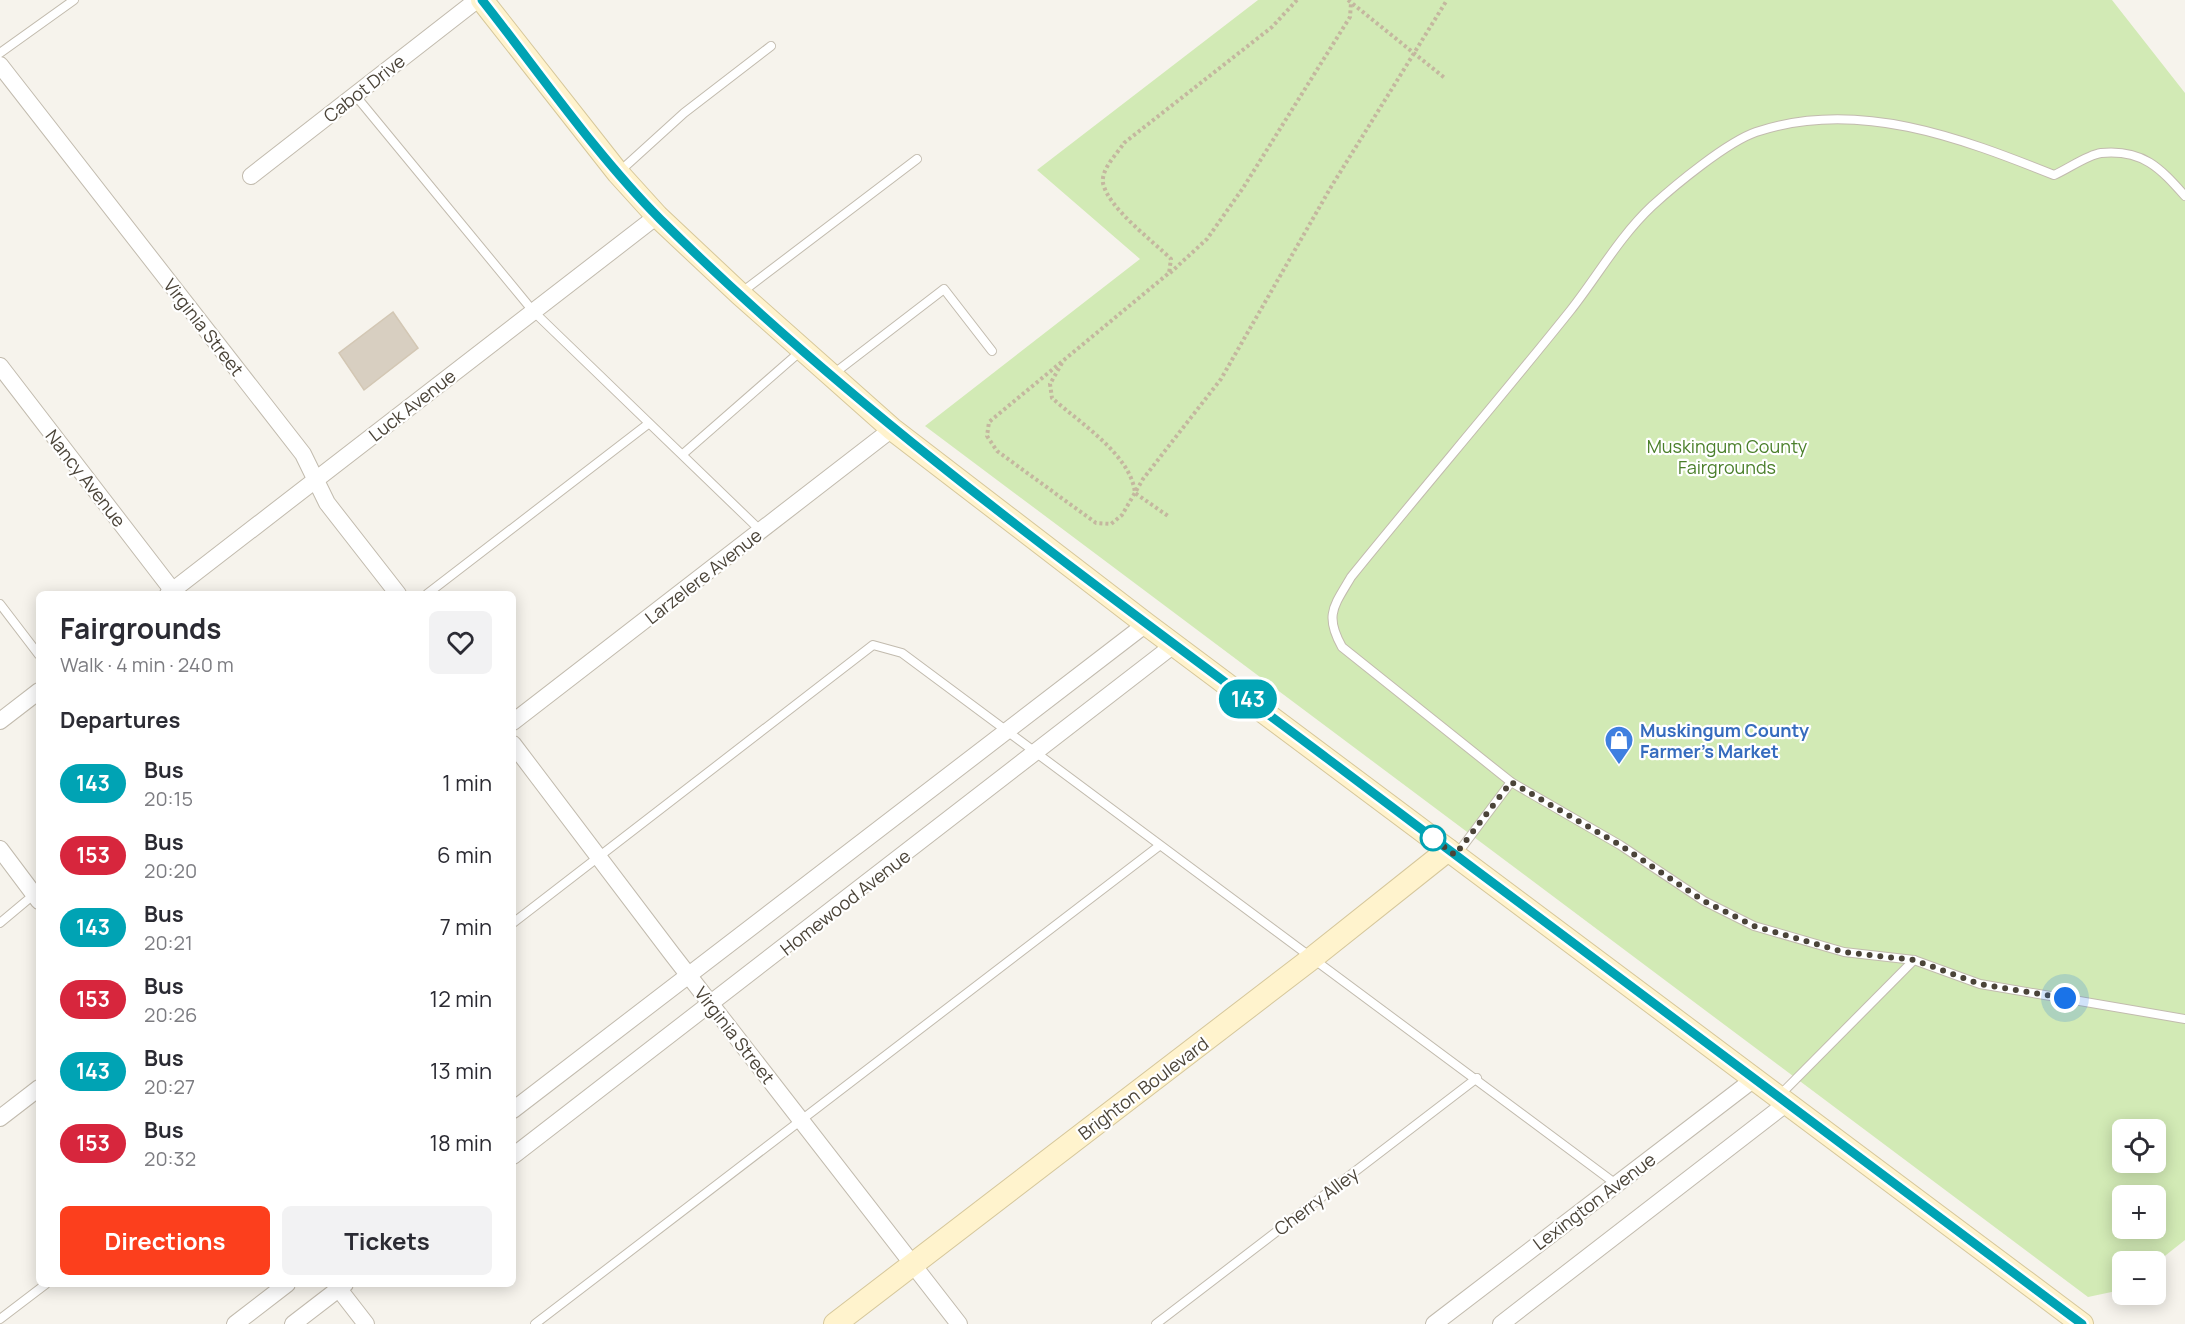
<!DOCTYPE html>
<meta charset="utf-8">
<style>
body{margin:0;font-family:Manrope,sans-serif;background:#f2f2f3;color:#2b2b33;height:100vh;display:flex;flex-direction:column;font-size:22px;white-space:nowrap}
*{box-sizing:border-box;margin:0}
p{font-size:20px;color:#7c7c81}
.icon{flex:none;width:33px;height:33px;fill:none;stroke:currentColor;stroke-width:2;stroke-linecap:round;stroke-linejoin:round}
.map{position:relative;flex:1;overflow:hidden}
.panel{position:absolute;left:36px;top:591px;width:480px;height:696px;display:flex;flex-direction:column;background:#fff;border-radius:9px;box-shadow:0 3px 15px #0003}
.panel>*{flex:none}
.badge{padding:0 12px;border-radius:20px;font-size:21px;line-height:39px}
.tools{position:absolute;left:2112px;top:1119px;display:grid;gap:12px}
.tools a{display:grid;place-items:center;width:54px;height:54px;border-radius:9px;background:#fff;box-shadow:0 3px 15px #0003;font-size:30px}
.you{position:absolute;width:30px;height:30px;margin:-15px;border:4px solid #fff;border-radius:50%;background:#1a73e8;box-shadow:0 0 0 9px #1a73e833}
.map>.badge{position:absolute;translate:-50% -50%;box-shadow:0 0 0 3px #fff}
h2{padding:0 24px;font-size:22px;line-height:54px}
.round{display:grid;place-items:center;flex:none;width:63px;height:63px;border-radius:9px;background:#f2f2f3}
.head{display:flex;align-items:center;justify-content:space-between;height:102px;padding:0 24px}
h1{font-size:28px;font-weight:700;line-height:45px}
.button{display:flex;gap:12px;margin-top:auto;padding:12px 24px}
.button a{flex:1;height:69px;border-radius:9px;background:#fc3f1d;color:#fff;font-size:24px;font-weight:700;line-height:69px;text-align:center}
.button a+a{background:#f2f2f3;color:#2b2b33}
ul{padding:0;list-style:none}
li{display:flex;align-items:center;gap:18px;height:72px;padding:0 24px}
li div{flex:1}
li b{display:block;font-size:22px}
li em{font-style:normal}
li .badge{min-width:66px;font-weight:700;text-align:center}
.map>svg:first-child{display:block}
.green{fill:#d2eab5;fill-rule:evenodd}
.building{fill:#d8cfc1;stroke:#d3c7b4;stroke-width:1.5}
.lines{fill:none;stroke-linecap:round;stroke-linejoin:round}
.lane-casing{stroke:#c2bbae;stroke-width:10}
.street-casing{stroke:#c2bbae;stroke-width:18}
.secondary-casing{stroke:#d6c79b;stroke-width:24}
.path{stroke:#c4b79f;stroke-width:4;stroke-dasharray:3 3;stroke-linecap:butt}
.lane{stroke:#fff;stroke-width:8}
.street{stroke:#fff;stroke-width:16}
.secondary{stroke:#fff3cd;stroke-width:22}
.line-casing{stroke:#fff;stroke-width:14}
.line{stroke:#00a3b4;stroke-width:9}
.walk{stroke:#4b4439;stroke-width:6;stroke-dasharray:0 10.8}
.stop-dot{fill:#fff;stroke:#00a3b4;stroke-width:3}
.labels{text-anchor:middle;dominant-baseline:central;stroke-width:4.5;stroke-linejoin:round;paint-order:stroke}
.street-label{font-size:18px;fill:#4b4439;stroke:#fff}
.park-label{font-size:18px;fill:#4a7f2a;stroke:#fff}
.shop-label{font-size:18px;font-weight:bold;fill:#366cbe;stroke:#fff;text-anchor:start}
</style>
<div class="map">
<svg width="2185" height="1324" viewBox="0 0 2185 1324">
<rect width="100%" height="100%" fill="#f6f3ec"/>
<!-- green -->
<path class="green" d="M1258,0H2112L2185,93V1240L2156,1263L2122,1262L2121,1290L2088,1297L925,426L1140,259L1037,170ZM2122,1130H2156V1162H2122ZM2122,1196H2156V1228H2122Z"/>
<!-- building -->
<path class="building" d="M393,312L418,348L364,390L339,353Z"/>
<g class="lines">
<!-- lane casing -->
<g class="lane-casing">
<g id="lane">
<path d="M0,53L74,0"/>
<path d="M355,95L533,311L761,531"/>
<path d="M619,172L684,113L771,46"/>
<path d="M2185,196C2160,168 2143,149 2101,153C2087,155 2068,169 2054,175C1961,138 1857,98 1756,132C1727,142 1675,185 1652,206C1619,237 1597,277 1570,311C1498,401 1423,488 1351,577C1334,606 1324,615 1342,647L1511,782L1620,845L1704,901L1754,926L1844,952L1914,960L1980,984L2185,1019"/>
<path d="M742,292L917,159"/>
<path d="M832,375L944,289L992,351"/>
<path d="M683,454L802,350"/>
<path d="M427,594L648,424"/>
<path d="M0,604L39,655"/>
<path d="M1457,854L1511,782"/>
<path d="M0,923L37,892"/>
<path d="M513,923L873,645L902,653L1616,1184"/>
<path d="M1779,1096L1914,960"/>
<path d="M0,1319L46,1284"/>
<path d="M535,1324L1159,846"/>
<path d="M1156,1324L1477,1078"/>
</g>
</g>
<!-- street casing -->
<g class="street-casing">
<g id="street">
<path d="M0,65L303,454L327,503L398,594"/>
<path d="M251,176L477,0"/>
<path d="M0,366L173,591"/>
<path d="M168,594L657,216"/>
<path d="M0,721L39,691"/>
<path d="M513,722L892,429"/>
<path d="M513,744L672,954L959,1324"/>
<path d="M0,849L39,901"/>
<path d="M513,1110L1146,624"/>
<path d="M0,1118L39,1088"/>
<path d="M513,1156L1175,644"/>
<path d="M335,1284L366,1324"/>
<path d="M235,1324L287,1284"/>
<path d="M293,1324L345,1284"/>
<path d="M1434,1324L1754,1079"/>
<path d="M1501,1324L1787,1103"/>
</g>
</g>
<!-- secondary casing -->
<g class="secondary-casing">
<g id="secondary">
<path d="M482,0L618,173L657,216L740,294L892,429L1146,624L2082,1324"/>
<path d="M835,1324L1311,959L1448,850"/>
</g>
</g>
<!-- path -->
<g class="path">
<path d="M1297,0L1272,27L1124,143C1117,154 1101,169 1103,183C1108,208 1153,241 1171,259L1169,273L989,422L987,436L997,451L1096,523L1111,524L1122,515L1143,479L1221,379L1331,187L1447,0"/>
<path d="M1348,0L1446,79"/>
<path d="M1170,273L1207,239L1243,188L1350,17L1351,3"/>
<path d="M1062,363L1050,384L1052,398C1080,423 1131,455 1135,493L1168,516"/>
</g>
<!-- lane -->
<use href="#lane" class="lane"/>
<!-- street -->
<use href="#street" class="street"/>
<!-- secondary -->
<use href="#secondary" class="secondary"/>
</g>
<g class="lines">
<!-- line casing -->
<g class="line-casing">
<path id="line" d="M482,0C539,72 596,155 660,219C864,421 1099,587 1328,759C1579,948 1831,1136 2082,1324"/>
</g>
<!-- line -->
<use href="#line" class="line"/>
<!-- walk -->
<path class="walk" d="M1433,838L1430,836L1455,855L1511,782L1620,845L1704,901L1754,926L1844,952L1914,960L1980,984L2065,998"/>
</g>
<!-- icons -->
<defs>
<g id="shop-pin" transform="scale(1.5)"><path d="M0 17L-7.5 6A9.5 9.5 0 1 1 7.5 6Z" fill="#3f7fe0" stroke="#fff"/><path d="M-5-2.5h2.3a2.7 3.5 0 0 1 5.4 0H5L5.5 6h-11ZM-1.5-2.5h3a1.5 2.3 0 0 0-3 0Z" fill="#fff"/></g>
</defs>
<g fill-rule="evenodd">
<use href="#shop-pin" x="1619" y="740"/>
</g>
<!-- markers -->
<circle class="stop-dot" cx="1433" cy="838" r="12"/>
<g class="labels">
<!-- street labels -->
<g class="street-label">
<text transform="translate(364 88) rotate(-38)">Cabot Drive</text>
<text transform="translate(204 327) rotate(52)">Virginia Street</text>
<text transform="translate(412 405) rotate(-38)">Luck Avenue</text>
<text transform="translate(86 478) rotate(52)">Nancy Avenue</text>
<text transform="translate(703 576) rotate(-38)">Larzelere Avenue</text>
<text transform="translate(845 902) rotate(-38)">Homewood Avenue</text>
<text transform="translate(735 1035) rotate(52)">Virginia Street</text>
<text transform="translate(1143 1088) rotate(-37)">Brighton Boulevard</text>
<text transform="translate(1316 1201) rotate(-37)">Cherry Alley</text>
<text transform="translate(1594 1201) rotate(-37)">Lexington Avenue</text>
</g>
<!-- park labels -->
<g class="park-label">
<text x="1727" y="446">Muskingum County<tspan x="1727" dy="21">Fairgrounds</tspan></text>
</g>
<!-- shop labels -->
<g class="shop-label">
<text x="1640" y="730">Muskingum County<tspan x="1640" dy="21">Farmer's Market</tspan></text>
</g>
</g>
</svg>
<div class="tools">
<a><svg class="icon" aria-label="locate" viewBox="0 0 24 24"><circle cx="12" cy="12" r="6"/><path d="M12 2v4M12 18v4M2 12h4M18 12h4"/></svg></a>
<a>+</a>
<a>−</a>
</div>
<div class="you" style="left:2065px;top:998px"></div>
<b class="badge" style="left:1248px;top:699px;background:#00a3b4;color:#fff">143</b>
<section class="panel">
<div class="head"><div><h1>Fairgrounds</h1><p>Walk · 4 min · 240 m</p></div><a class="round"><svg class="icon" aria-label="heart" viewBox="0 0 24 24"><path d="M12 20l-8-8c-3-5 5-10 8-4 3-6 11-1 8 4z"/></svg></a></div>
<h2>Departures</h2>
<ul>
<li><span class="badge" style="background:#00a3b4;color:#fff">143</span><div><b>Bus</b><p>20:15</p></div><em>1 min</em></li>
<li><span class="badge" style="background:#d7263d;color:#fff">153</span><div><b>Bus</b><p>20:20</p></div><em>6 min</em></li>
<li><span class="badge" style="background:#00a3b4;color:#fff">143</span><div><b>Bus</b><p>20:21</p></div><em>7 min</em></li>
<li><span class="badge" style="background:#d7263d;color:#fff">153</span><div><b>Bus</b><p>20:26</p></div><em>12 min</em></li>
<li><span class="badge" style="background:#00a3b4;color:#fff">143</span><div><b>Bus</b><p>20:27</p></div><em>13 min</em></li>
<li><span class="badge" style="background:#d7263d;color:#fff">153</span><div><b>Bus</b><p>20:32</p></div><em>18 min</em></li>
</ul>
<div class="button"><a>Directions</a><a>Tickets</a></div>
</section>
</div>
